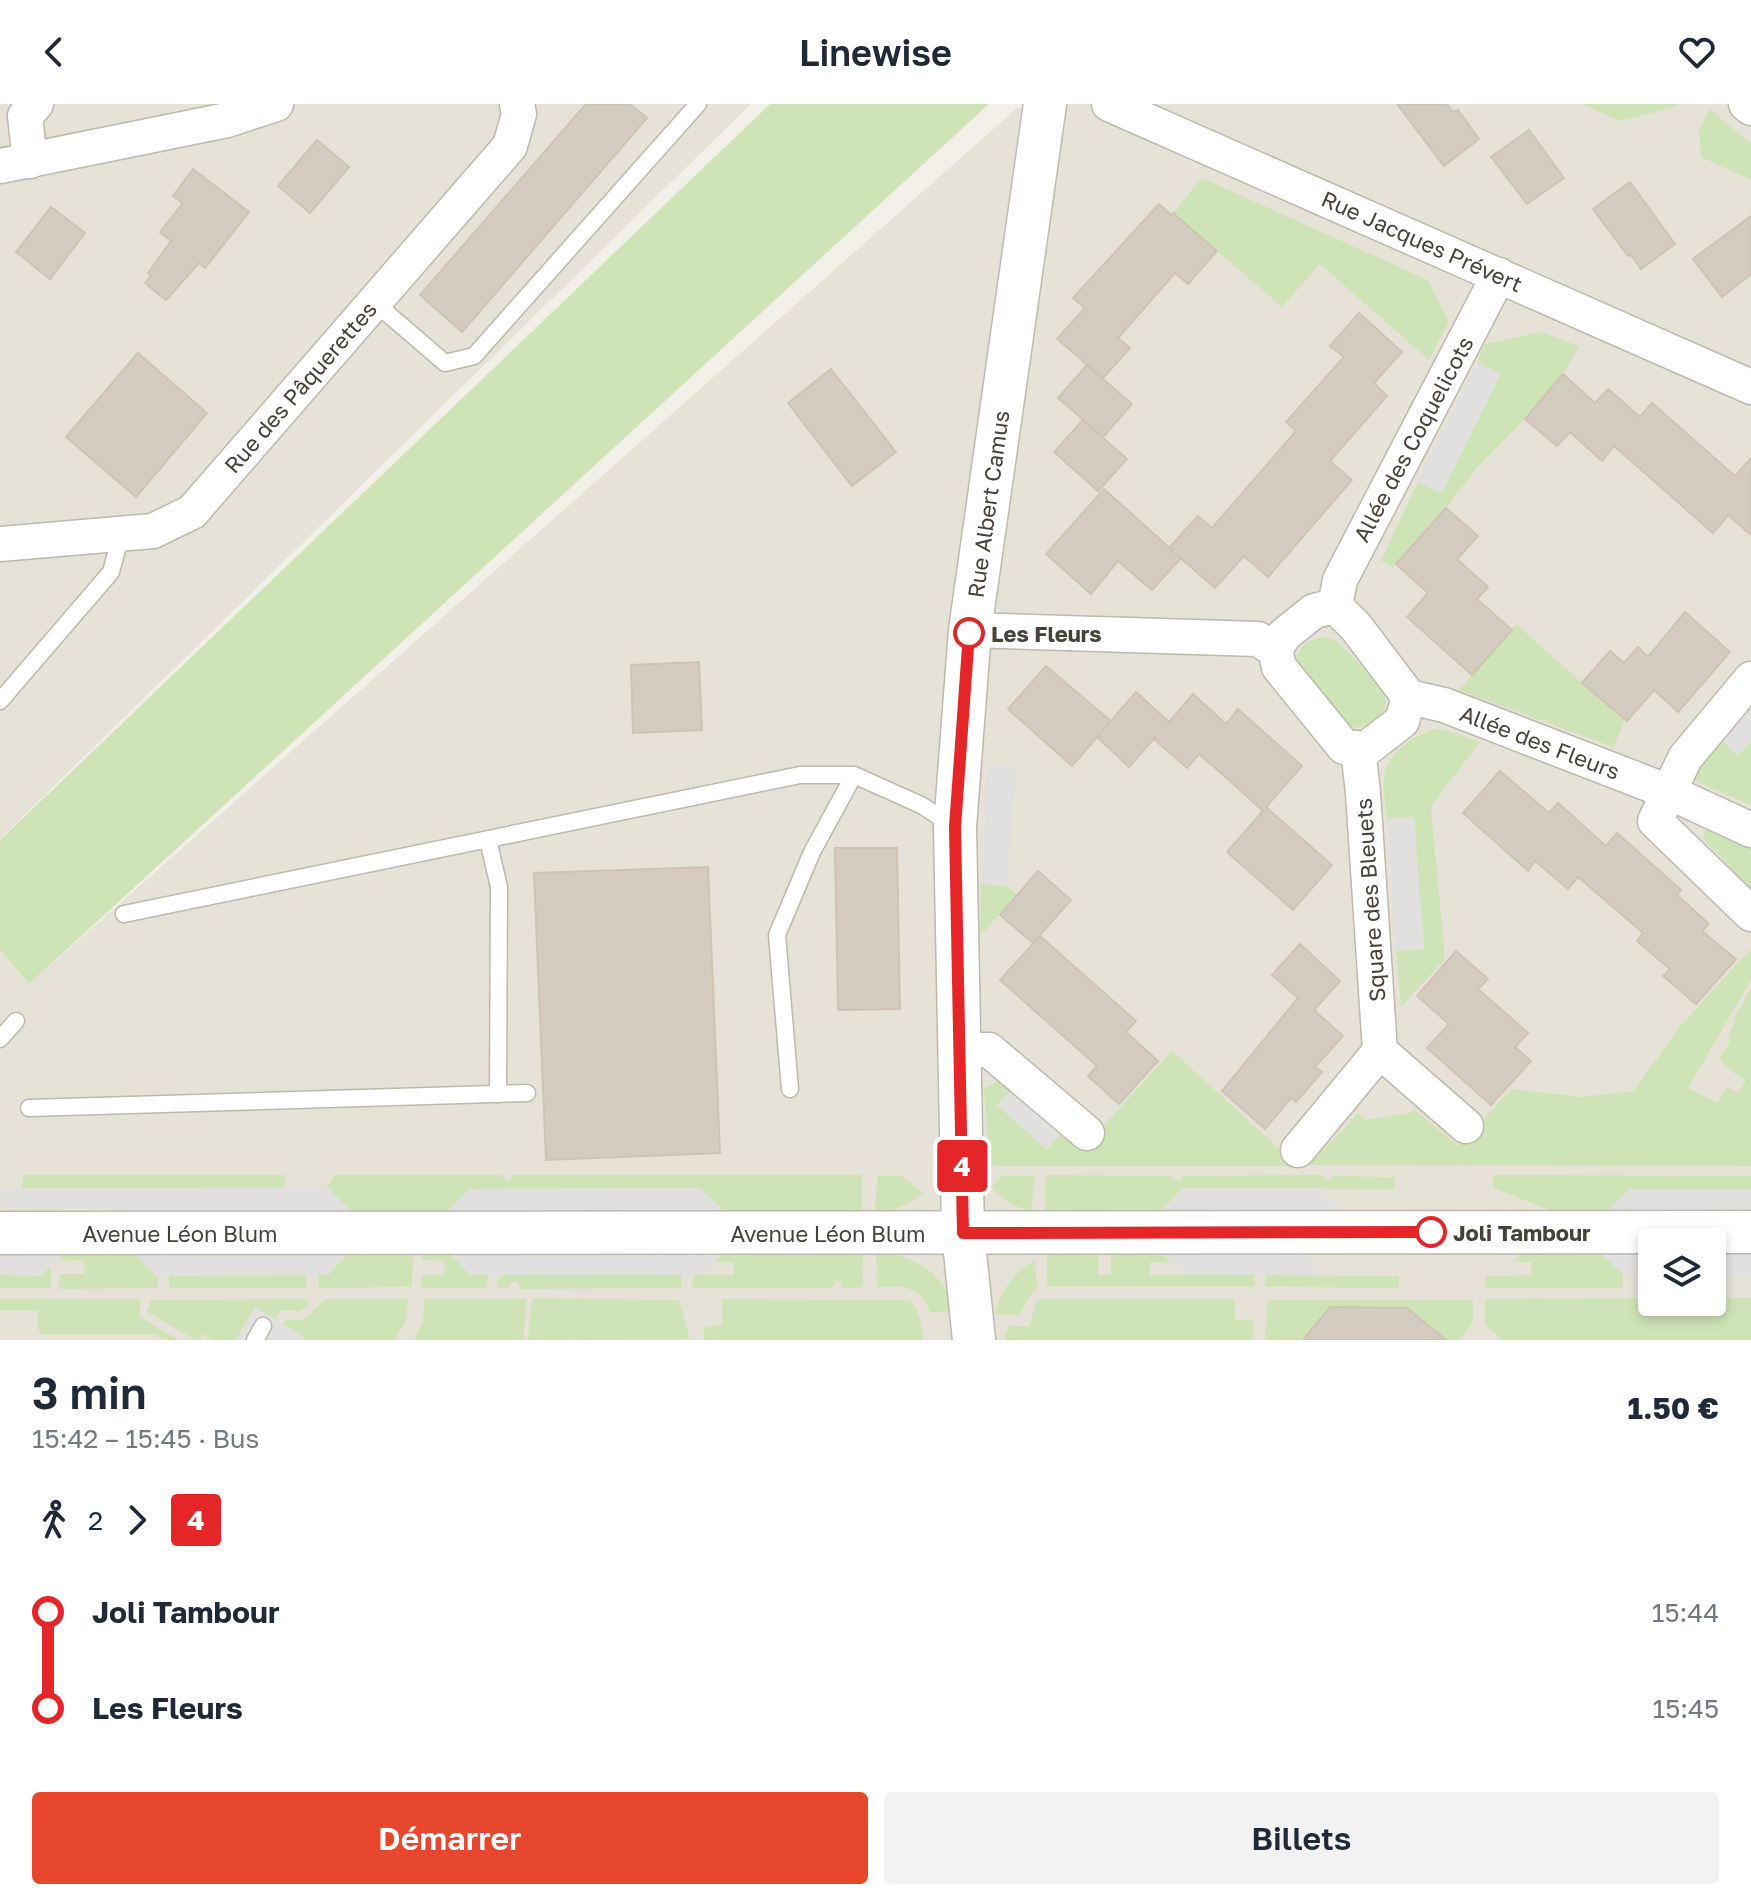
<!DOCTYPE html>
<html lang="fr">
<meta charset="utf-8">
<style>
body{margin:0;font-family:"Golos Text",sans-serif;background:#f2f2f3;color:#1f2937;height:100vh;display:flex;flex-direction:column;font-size:30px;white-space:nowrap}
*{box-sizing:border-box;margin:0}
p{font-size:26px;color:#747a83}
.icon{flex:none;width:44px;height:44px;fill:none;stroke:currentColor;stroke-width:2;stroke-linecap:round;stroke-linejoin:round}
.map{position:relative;height:1236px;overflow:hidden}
.drawer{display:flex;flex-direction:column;background:#fff;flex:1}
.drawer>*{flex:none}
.badge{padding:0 16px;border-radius:6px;font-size:28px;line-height:52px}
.buttons{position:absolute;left:1638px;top:1124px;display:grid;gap:16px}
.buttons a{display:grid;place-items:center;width:88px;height:88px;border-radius:8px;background:#fff;box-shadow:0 4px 12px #0003;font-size:40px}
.map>.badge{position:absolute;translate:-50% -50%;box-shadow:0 0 0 4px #fff}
.legs{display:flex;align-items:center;gap:12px;height:88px;padding:0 32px;font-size:26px}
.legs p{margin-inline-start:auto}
.overview{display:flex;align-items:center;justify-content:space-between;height:136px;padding:0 32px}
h1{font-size:44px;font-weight:600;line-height:60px}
.action{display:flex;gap:16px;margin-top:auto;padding:16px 32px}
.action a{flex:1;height:92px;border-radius:8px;background:#e7482d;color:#fff;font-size:32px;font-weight:600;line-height:92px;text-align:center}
.action a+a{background:#f2f2f3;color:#1f2937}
ul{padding:0 32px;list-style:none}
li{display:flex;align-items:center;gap:28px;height:96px;font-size:30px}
li i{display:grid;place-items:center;width:12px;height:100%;margin:0 10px;background:currentColor}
li i::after{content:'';width:20px;height:20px;margin:-10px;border:6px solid;border-radius:50%;background:#fff}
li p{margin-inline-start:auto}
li:first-child i{background:linear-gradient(#0000 50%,currentColor 0)}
li:last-child i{background:linear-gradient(currentColor 50%,#0000 0)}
header{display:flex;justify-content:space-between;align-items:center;height:104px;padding:0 32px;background:#fff;font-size:36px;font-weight:600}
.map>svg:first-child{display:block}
.residential{fill:#e7e2d8;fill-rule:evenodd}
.green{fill:#cfe4b6}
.parking{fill:#e2e0de}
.building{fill:#d4ccc0;stroke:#cec4b4;stroke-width:2}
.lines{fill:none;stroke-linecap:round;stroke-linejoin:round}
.service-casing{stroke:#beb8ad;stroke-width:19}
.minor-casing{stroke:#beb8ad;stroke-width:37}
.tertiary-casing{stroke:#beb8ad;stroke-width:45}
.service{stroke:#fff;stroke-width:16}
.minor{stroke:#fff;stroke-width:34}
.tertiary{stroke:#fff;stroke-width:42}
.line-1-casing{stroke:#fff;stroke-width:18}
.line-1{stroke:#e52629;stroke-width:12}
.stop-1-dot{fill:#fff;stroke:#e52629;stroke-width:4}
.labels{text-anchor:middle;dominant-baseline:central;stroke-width:8;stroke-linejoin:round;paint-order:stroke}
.street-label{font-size:22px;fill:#474138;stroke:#fff}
.stop-label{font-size:22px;font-weight:bold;fill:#474138;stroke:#fff;text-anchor:start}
</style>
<header><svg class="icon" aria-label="back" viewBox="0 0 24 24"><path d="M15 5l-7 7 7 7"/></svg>Linewise<svg class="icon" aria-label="heart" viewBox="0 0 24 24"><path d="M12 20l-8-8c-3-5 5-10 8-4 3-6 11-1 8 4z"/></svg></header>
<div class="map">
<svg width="1751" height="1236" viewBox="0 0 1751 1236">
<rect width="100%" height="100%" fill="#f3f0ea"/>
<!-- residential -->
<g class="residential">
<path d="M0,0H751L0,735Z"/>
<path d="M1033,0H1751V1236H0V846L29,880L1017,4ZM1652,1138H1712V1198H1652Z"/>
</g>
<!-- green -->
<g class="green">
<path d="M770,0H989L29,880L0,846V736Z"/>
<path d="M1582,0H1679L1675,3L1620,17Z"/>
<path d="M1710,5L1751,40V76L1701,53L1699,26Z"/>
<path d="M1202,74L1428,176L1449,218L1429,256L1320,160L1282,203L1173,109Z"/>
<path d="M1542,228L1579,242L1563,270L1525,315L1475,366L1446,404L1396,460L1393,463L1381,457L1418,378L1441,389L1500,270L1477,258L1485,240Z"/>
<path d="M1516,520L1625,617L1613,643L1459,586Z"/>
<path d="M1322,533L1332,535L1340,540L1381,582L1385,591L1386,601L1383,612L1368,624L1350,623L1295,557C1300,542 1307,536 1322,533Z"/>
<path d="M1435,625L1448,627L1480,638L1431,702L1445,855L1401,903L1396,847L1424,844L1413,713L1387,715C1384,681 1376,663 1407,639C1416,632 1424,628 1435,625Z"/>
<path d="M1719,634L1738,651L1751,637V701L1691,675Z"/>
<path d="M1707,723L1751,740V785L1705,737L1703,733Z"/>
<path d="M981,780L1007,782L1017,791L980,832Z"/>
<path d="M1751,844V876L1688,984L1717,999L1726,983L1739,989L1746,976L1732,968V966L1723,959L1720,954L1730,937L1728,932L1736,916L1734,915L1751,884V1062L1302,1061L1304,1057L1316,1054L1358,1009L1366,1016L1410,1009L1414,1005L1458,1042L1512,985L1580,993L1633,987L1683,919Z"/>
<path d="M1172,947L1298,1062H994L989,1059L984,985C992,979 997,977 1007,978L1047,1045L1064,1026L1084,1043Z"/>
<path d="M23,1071H285L284,1084H22Z"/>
<path d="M335,1071H501L508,1077L512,1076V1071H862V1109L725,1108L700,1084L470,1085L447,1107L356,1108L350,1106L327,1083Z"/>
<path d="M1046,1071L1171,1072L1178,1077L1182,1076V1072L1320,1071L1328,1077L1331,1076L1332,1072L1395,1073L1394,1085L1183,1084L1163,1105L1158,1108L1045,1107Z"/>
<path d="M1493,1071L1751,1072V1085H1630L1606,1108H1555L1493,1084Z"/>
<path d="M877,1072H902L923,1089C908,1101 895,1107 875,1108Z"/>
<path d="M1001,1072H1035L1031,1107C1014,1103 1003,1096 992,1083Z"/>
<path d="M413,1146L412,1183L318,1184L319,1171H328L345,1153L351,1149Z"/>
<path d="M129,1147L136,1151L158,1172V1184L59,1185L60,1170H85L84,1156L61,1157L60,1151L66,1148Z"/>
<path d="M423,1147C452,1147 464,1157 488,1170L487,1184H421L422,1171H444L445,1157L422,1156Z"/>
<path d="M863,1147L862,1183L842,1184V1177H836L832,1184H692L693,1171H734V1158H714L725,1148Z"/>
<path d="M1059,1147L1098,1148V1171L1111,1170V1148H1160L1171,1158H1150V1171H1255L1254,1183H1047V1151Z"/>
<path d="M876,1148C918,1152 942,1168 956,1208H930C920,1181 902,1182 877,1183Z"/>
<path d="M1523,1148L1600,1149L1623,1170L1622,1184H1485L1486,1172L1532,1171L1531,1158H1512Z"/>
<path d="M1035,1156L1037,1185C1026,1192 1026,1203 1019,1211L995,1210C1000,1187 1014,1168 1035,1156Z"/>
<path d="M51,1162V1184H0V1171L43,1169Z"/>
<rect x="169" y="1171" width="137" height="13"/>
<path d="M502,1171H681L682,1184L521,1185L517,1178H512L509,1184L497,1183L498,1174Z"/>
<path d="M1266,1171L1399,1172V1184L1265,1183Z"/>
<path d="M532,1194L679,1196L690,1235L528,1236Z"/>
<path d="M1652,1194V1198H1712V1194H1751V1236H1502L1485,1221V1195Z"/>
<path d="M0,1195H140V1213L179,1236H166L155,1230H40L41,1227L38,1226V1207H0Z"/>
<path d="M307,1195L308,1201L300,1207H280L276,1216L255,1204L236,1236H214L203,1230L199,1236H196L147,1208L151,1196Z"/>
<path d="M326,1195H408L406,1217L394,1236H304L305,1234L283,1220L285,1216H303Z"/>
<path d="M424,1195H527L523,1236H414L423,1218Z"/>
<path d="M722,1195L909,1196C920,1205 921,1223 924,1236H705L703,1224L722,1221Z"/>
<path d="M1041,1195H1235V1216H1253V1236H1004L1009,1222H1029L1036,1199Z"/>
<path d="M1268,1196H1473V1219L1458,1236H1446L1407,1204L1330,1203L1303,1236H1265Z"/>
</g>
<!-- parking -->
<g class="parking">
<path d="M1477,258L1501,270L1442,389L1418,378Z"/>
<path d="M1751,597V637L1738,651L1719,634Z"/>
<path d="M988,659L1015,663L1007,782L981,780Z"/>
<path d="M1414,713L1424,845L1396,847L1387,715Z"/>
<path d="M1015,982L1064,1026L1047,1046L997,1001Z"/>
<path d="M327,1083L352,1108L1,1104L2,1085Z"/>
<path d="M700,1084L723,1109H447L470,1085Z"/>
<path d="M1183,1084H1320L1340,1109H1159Z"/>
<path d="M1630,1085H1751V1109H1607Z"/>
<path d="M724,1146L704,1171H470L448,1147Z"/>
<path d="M133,1147H350L328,1171L156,1172Z"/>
<path d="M1161,1147H1301L1324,1171H1184Z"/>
<path d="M1652,1147V1172H1641L1624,1171L1600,1149Z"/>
<rect x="1712" y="1147" width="39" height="25"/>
<path d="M64,1148L41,1172L0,1171V1149Z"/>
<path d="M255,1203L305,1233L304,1236H236Z"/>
</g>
<!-- building -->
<g class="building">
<path d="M586,0H630L647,14L462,228L420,191Z"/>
<path d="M1397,0H1447L1453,8L1458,6L1479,35L1444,62Z"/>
<path d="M1529,26L1564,74L1527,100L1491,53Z"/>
<path d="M317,36L349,63L310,109L278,82Z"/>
<path d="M193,65L249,108L205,164L199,159L166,196L145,179L151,171L148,169L171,137L160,128L183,99L173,92Z"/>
<path d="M1630,78L1675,140L1641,165L1630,150L1628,152L1593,105Z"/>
<path d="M1159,100L1171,111L1173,109L1217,147L1188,180L1175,169L1118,234L1130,244L1103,274L1057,235L1085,204L1073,194Z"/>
<path d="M51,103L85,129L50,175L16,148Z"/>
<path d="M1751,112V170L1722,193L1693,155Z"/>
<path d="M1359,209L1402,248L1374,279L1387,292L1330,357L1352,376L1268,473L1244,452L1215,484L1169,444L1198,412L1212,424L1296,327L1286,318L1344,253L1330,242Z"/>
<path d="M138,249L207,309L136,393L66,333Z"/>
<path d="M1087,261L1132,300L1103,333L1058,294Z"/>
<path d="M831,265L896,348L852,382L788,299Z"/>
<path d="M1563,270L1595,299L1608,285L1640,313L1652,299L1735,372L1751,354V431L1728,411L1713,429L1614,342L1602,357L1570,328L1557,342L1525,315Z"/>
<path d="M1083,316L1127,355L1098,387L1054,348Z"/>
<path d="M1104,385L1181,454L1152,486L1118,457L1091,490L1046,450Z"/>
<path d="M1446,404L1478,432L1457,455L1488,483L1477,495L1512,526L1472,571L1407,513L1428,489L1396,460Z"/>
<path d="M1685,508L1730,548L1678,608L1654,586L1627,617L1582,579L1610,547L1624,559L1638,543L1648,553Z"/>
<path d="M699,558L702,626L633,629L631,561Z"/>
<path d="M1046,562L1111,617L1072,662L1008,605Z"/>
<path d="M1136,588L1169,618L1193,590L1226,620L1238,605L1302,662L1266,703L1332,761L1293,806L1227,748L1263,707L1230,677L1199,650L1187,664L1154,635L1156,632L1129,663L1097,633Z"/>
<path d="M1500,667L1549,709L1558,699L1606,742L1617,729L1681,786L1677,791L1709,820L1702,827L1736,855L1696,900L1663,872L1670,865L1637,837L1643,829L1578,773L1568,785L1535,757L1528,767L1463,709Z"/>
<path d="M835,744H897L900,905L838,906Z"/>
<path d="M708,763L720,1049L546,1056L534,769Z"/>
<path d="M1038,767L1071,796L1033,839L1000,811Z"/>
<path d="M1040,832L1136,917L1126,928L1158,957L1119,1000L1088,972L1097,962L1000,876Z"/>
<path d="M1300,840L1340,877L1314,906L1343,932L1315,963L1322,968L1296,998L1291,994L1265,1025L1222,987L1298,894L1272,871Z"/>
<path d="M1456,847L1488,875L1478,885L1528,929L1515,943L1531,957L1491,1001L1427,944L1449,920L1417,892Z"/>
<path d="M1330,1203L1407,1204L1446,1236H1303Z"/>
</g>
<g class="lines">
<!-- service casing -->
<g class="service-casing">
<g id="service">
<path d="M374,198L445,259L474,252L698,0"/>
<path d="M0,597L111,468L121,431"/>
<path d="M488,736L499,783L498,990"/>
<path d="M124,810L800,671H854L921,701L954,722"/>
<path d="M0,935L16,917"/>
<path d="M790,985L777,831L812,748L854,671"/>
<path d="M29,1004L527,989"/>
<path d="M255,1236L263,1222"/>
</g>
</g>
<!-- minor casing -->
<g class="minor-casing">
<g id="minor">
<path d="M1109,0L1751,283"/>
<path d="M1746,0L1751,4"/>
<path d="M30,57L25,12L36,0"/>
<path d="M0,62L227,16L276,0"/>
<path d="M0,440L153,427L192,408L510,42L519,10L517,0"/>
<path d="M1335,502L1340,476L1499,171"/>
<path d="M970,526L1258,535L1275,546"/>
<path d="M1751,575L1685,654L1655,717L1751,810"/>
<path d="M1409,593L1402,617L1366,645L1344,643L1279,563L1275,546L1284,531L1314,507L1335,502L1356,523L1409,593L1444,601L1470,611L1669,688L1751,726"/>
<path d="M1358,645L1363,689L1380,947L1466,1022"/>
<path d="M959,946H989L1087,1029"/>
<path d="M1298,1046L1380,947"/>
</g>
</g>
<!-- tertiary casing -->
<g class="tertiary-casing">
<g id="tertiary">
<path d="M0,1129L1751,1128"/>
<path d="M974,1236L963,1129L955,723L970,526L1045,0"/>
</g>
</g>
<!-- service -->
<use href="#service" class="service"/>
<!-- minor -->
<use href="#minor" class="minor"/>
<!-- tertiary -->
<use href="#tertiary" class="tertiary"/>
</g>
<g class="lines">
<!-- line-1 casing -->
<g class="line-1-casing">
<path id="line-1" d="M969,529L955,723L963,1129L1431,1128"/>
</g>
<!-- line-1 -->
<use href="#line-1" class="line-1"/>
</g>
<!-- markers -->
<g class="stop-1-dot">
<circle cx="969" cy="529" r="14"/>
<circle cx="1431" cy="1128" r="14"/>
</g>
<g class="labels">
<!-- street labels -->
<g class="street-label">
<text transform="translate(1422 137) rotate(24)">Rue Jacques Prévert</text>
<text transform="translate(300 283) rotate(-49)">Rue des Pâquerettes</text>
<text transform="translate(1413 335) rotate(-62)">Allée des Coquelicots</text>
<text transform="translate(988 400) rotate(-82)">Rue Albert Camus</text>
<text transform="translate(1540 638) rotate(21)">Allée des Fleurs</text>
<text transform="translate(1370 796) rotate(-94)">Square des Bleuets</text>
<text x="180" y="1129">Avenue Léon Blum</text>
<text x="828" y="1129">Avenue Léon Blum</text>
</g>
<!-- stop labels -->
<g class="stop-label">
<text x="991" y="529">Les Fleurs</text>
<text x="1453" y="1128">Joli Tambour</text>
</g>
</g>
</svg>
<div class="buttons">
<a><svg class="icon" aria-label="layers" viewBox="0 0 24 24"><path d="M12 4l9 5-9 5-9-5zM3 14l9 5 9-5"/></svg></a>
</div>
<b class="badge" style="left:962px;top:1062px;background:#e52629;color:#fff">4</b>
</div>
<section class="drawer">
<div class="overview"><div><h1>3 min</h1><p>15:42 – 15:45 · Bus</p></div><b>1.50 €</b></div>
<div class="legs"><svg class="icon" aria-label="walk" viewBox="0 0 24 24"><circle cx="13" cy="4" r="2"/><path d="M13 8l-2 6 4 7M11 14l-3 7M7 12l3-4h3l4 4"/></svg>2<svg class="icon" aria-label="forward" viewBox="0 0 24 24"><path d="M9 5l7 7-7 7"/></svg><b class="badge" style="background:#e52629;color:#fff">4</b></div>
<ul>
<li><i style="color:#e52629"></i><b>Joli Tambour</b><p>15:44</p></li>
<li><i style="color:#e52629"></i><b>Les Fleurs</b><p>15:45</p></li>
</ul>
<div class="action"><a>Démarrer</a><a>Billets</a></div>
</section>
